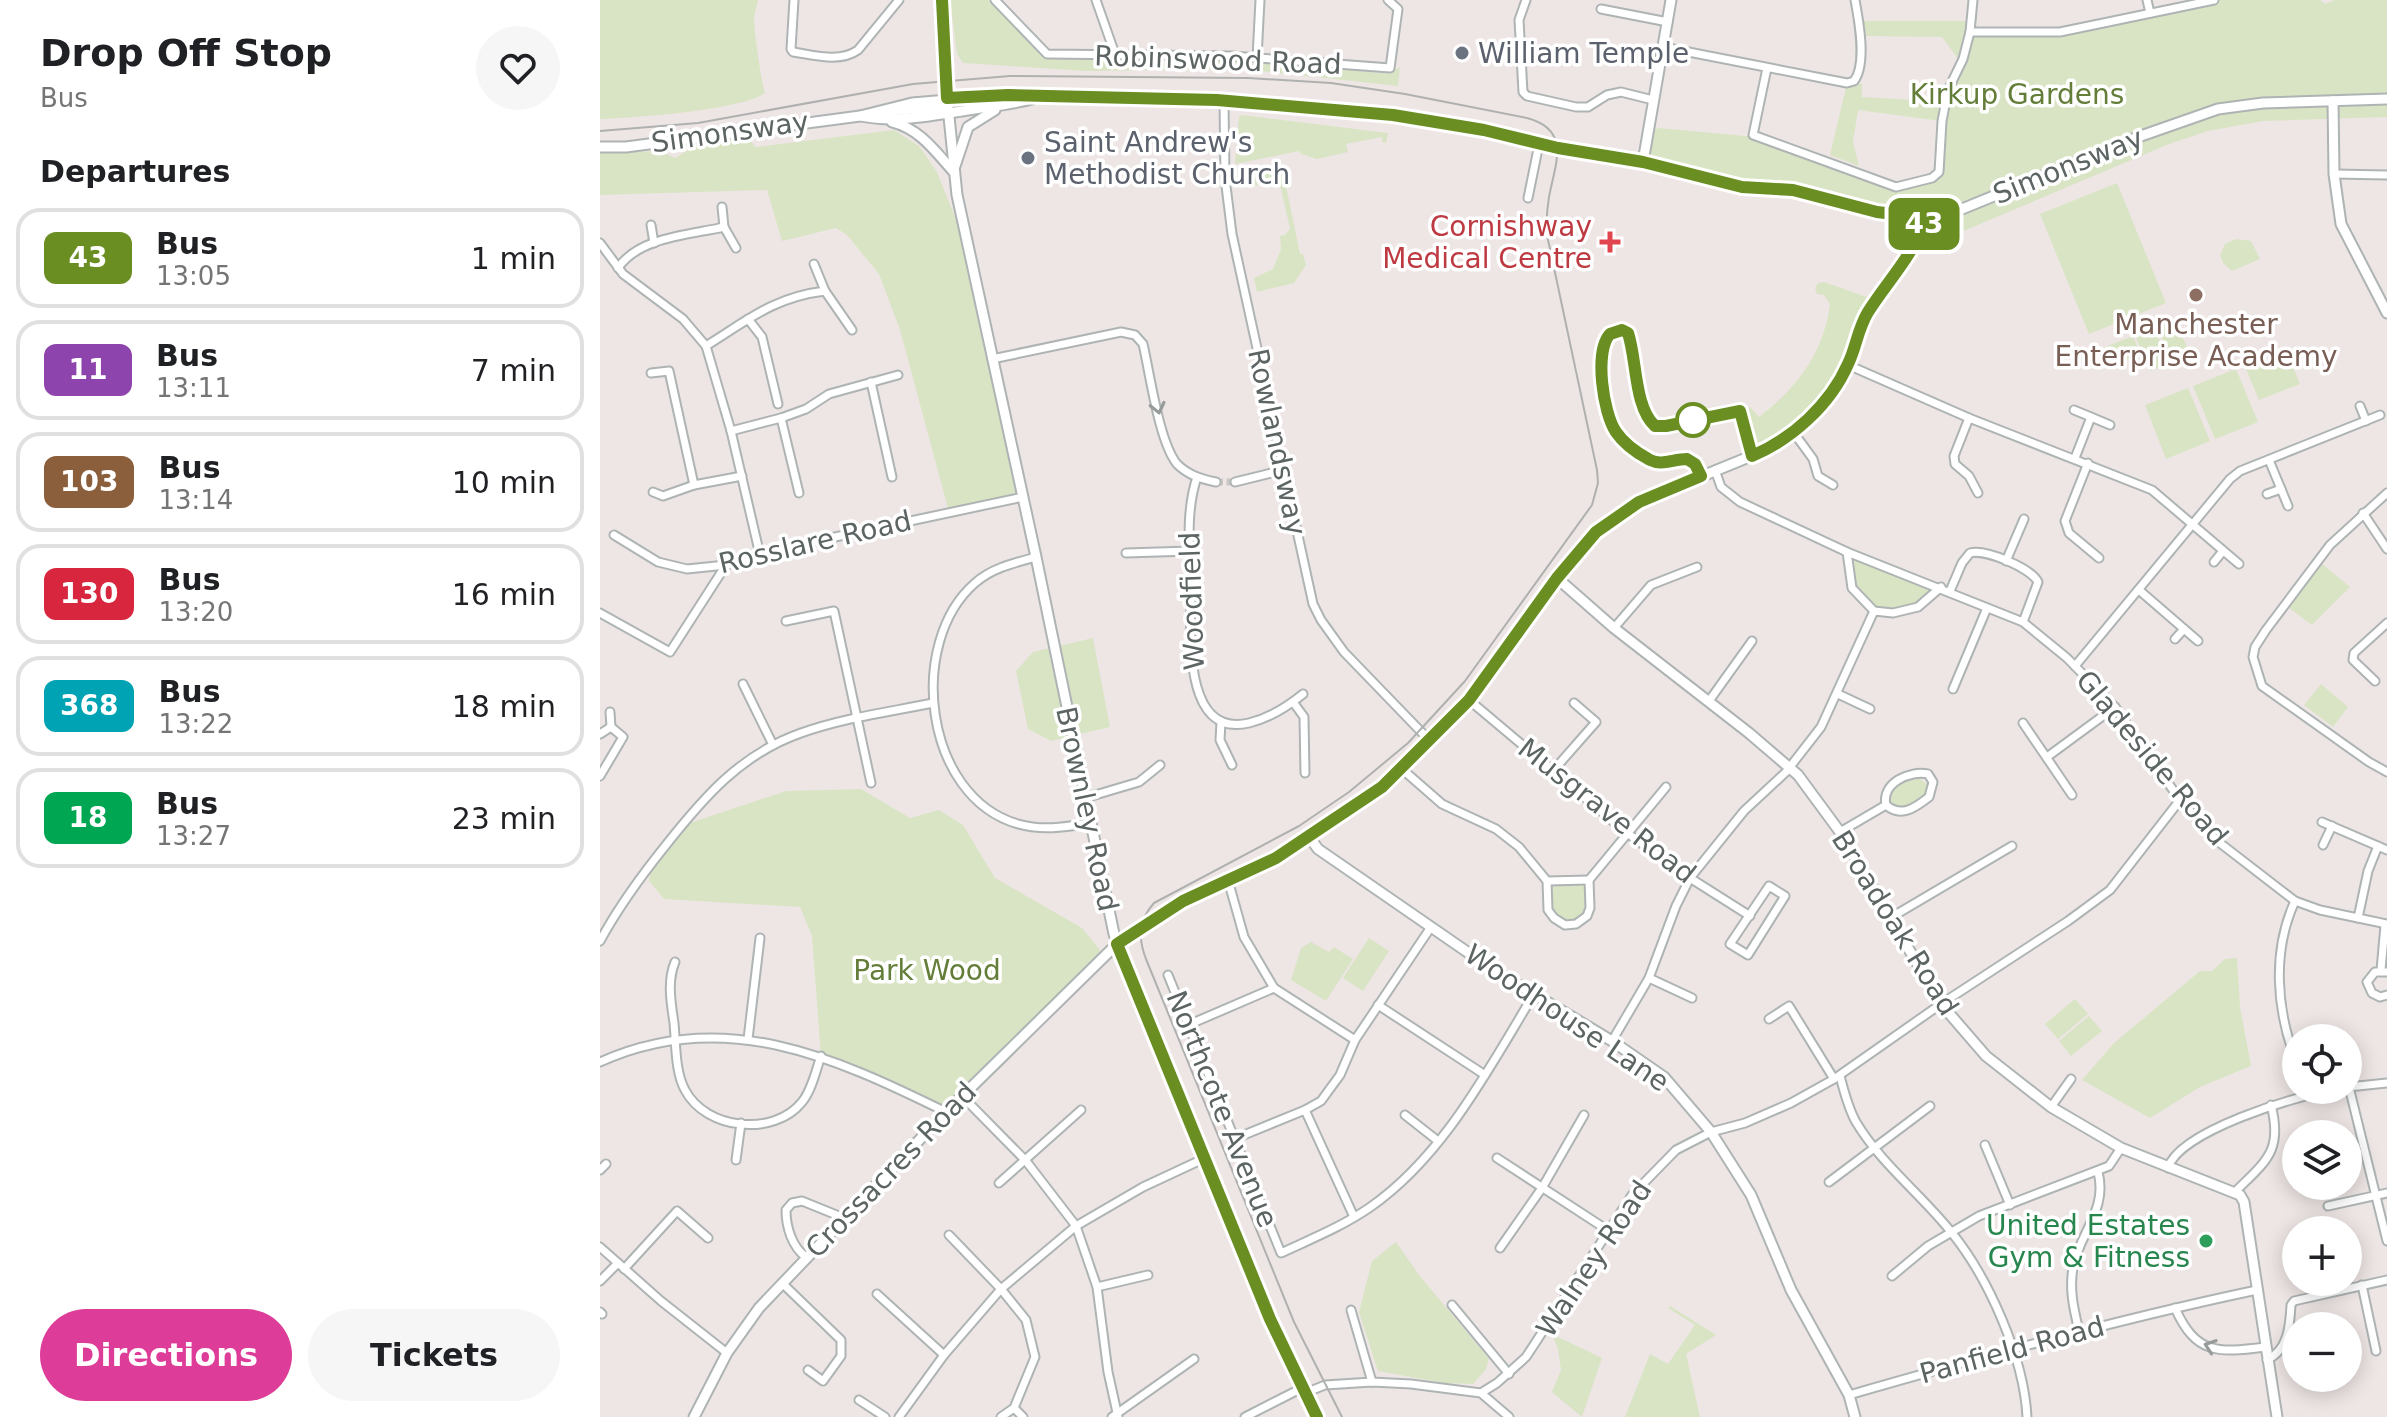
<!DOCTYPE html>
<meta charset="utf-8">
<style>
body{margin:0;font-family:"DejaVu Sans",sans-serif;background:#f6f6f6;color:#202124;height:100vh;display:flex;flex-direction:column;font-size:30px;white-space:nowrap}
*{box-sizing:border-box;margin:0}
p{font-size:26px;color:#757577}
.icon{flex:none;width:44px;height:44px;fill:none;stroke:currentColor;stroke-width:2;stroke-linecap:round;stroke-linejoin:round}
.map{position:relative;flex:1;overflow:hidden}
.drawer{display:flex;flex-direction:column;background:#fff;width:600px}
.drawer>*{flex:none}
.badge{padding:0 16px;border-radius:12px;font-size:28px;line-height:52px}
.tools{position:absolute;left:1682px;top:1024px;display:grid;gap:16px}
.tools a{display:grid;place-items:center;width:80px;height:80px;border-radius:50%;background:#fff;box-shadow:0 4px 20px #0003;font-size:40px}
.map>.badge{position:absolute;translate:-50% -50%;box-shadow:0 0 0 4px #fff}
h2{padding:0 40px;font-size:30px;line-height:72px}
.round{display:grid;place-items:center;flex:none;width:84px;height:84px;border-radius:42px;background:#f6f6f6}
.overview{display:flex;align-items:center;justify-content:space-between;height:136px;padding:0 40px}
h1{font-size:38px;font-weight:700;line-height:60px}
.button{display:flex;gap:16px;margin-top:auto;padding:16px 40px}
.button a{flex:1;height:92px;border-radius:48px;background:#dd3d99;color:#fff;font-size:32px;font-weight:700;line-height:92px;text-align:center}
.button a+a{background:#f6f6f6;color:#202124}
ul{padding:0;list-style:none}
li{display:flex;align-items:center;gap:24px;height:100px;margin:0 16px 12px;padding:0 24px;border:4px solid #e0e0e0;border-radius:24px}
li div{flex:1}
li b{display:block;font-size:30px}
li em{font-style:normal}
li .badge{min-width:88px;font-weight:700;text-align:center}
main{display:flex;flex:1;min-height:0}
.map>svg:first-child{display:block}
.green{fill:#d9e4c4}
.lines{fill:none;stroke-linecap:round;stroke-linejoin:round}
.minor-tunnel{stroke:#cac6c5;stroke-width:7;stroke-dasharray:7 3.5;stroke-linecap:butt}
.minor-casing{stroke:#aeb4b4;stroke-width:11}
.tertiary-casing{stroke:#aeb4b4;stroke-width:13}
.minor{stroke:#fff;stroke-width:7}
.tertiary{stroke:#fff;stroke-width:9}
.tram{stroke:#afb1b0;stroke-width:2}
.oneway{stroke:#969b9a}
.line-casing{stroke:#fff;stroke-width:18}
.line{stroke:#6b8e23;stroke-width:12}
.worship-dot{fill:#6b7280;stroke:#fff;stroke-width:3}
.health-dot{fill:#e0444e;stroke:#fff;stroke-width:3}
.education-dot{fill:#8d6e63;stroke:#fff;stroke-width:3}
.stop-dot{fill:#fff;stroke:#6b8e23;stroke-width:4}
.leisure-dot{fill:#2e9e5b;stroke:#fff;stroke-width:3}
.labels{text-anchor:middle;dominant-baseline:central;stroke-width:7;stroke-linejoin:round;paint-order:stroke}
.worship-label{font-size:28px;fill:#5b616d;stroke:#fff;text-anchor:start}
.street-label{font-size:28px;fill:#5d6564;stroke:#fff}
.park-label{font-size:28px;fill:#647e3a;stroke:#fff}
.health-label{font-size:28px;fill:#be3a42;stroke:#fff;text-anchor:end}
.education-label{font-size:28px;fill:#785e54;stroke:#fff}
.leisure-label{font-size:28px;fill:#27864d;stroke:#fff;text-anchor:end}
</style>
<main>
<section class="drawer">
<div class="overview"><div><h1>Drop Off Stop</h1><p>Bus</p></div><a class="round"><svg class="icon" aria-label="heart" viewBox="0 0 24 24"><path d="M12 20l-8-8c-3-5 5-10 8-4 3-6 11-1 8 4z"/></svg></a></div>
<h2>Departures</h2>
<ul>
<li><span class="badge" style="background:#6b8e23;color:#fff">43</span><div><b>Bus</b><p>13:05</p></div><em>1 min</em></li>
<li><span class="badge" style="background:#8e44ad;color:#fff">11</span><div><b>Bus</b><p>13:11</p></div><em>7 min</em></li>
<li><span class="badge" style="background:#8b5e3c;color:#fff">103</span><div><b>Bus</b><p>13:14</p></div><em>10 min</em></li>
<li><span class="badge" style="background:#d7263d;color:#fff">130</span><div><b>Bus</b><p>13:20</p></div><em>16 min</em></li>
<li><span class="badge" style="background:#00a3b4;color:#fff">368</span><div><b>Bus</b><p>13:22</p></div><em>18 min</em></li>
<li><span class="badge" style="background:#00a651;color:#fff">18</span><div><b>Bus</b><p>13:27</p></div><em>23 min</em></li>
</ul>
<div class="button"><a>Directions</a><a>Tickets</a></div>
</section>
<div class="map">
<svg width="1787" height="1417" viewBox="0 0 1787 1417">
<rect width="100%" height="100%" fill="#eee6e5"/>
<!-- green -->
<g class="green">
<path d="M0,0H158C157,6 154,13 154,20C154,29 162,86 165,93C142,110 33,118 0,119Z"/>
<path d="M350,0H388L443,54L449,57L653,61L791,74L794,70L800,67L798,86L643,69L486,71L363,63L357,54Z"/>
<path d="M1614,0H1720L1725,4L1735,0H1787V117L1663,121L1608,131L1569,144L1328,246L1317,245L1326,219L1193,190L1142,187L1043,162L1049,131L1059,128L1156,137L1296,187L1339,172L1341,121L1258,110L1253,142L1259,166L1230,155L1247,83L1254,81L1262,84V97L1346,102L1361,63L1342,37L1260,36L1259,21H1371L1370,31L1460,32Z"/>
<path d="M642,115L788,133L786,143L782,142V137L746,144L748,152L717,159L701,154L699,151L635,164L639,117Z"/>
<path d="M294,130L319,146L337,172L357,222L399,414L423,497L349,512L300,330L279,274L247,235L236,228L182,241L167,190L0,195V153L61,151L75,158L100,143L149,138L155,147Z"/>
<path d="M670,165L680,170L684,176L700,254H703L706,265L694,283L657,292L654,278L673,269L681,249L680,236L685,235L690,229L680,184L666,186L637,183L635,177L639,171Z"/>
<path d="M1517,183L1566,303L1489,334L1440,214Z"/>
<path d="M1636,239L1651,241L1660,259L1632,271L1623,263L1620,255L1625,244Z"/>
<path d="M1224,282L1267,297C1247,350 1241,379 1199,421C1186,433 1174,443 1156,442L1148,427L1146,409L1150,407L1159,417C1197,388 1224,352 1230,304L1224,295L1217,294L1215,288L1218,283Z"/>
<path d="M1575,318L1590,355L1572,362L1557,326Z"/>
<path d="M1554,327L1569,364L1550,371L1535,335Z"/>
<path d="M1533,336L1540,354L1507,368L1500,349Z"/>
<path d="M1687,353L1700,384L1659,400L1646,369Z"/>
<path d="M1636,369L1658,422L1615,439L1593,386Z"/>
<path d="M1588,388L1610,441L1566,459L1545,405Z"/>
<path d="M1247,552L1341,587C1313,611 1310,611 1274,611L1252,588Z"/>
<path d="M1722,564L1750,587L1712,625L1689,608Z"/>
<path d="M493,638L510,727L451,741L428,729L416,671L433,652Z"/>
<path d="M1721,684L1748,707L1733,727L1704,705Z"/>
<path d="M1320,779L1328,785L1324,798L1302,810L1292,808L1288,801C1291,788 1307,779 1320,779Z"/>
<path d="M261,789L310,818L339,810L363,825L395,878L482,928L503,954L346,1112L221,1056L212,936L200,907L64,899L49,881L50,870L84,825L186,791Z"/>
<path d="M989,880L987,916L965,925L948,910L947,881Z"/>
<path d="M769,938L789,951L763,991L743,978Z"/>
<path d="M711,942L729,952L734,947L753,959L726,1001L691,980L701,948Z"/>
<path d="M1637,958L1640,1007L1651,1066L1600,1087L1550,1118L1482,1080L1514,1043L1600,971H1612L1625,959Z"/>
<path d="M1475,999L1488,1014L1458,1039L1445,1024Z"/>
<path d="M1489,1016L1502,1031L1471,1056L1459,1041Z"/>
<path d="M796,1242L819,1275L889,1359L886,1369L873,1384L844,1383L778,1371L759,1312L772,1261Z"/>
<path d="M1070,1306L1116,1335L1086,1354L1100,1417H1025L1050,1354L1068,1364L1095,1325L1068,1308Z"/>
<path d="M952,1334L1002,1358L982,1417L952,1392L961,1370L958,1349Z"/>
</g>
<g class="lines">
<!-- minor-tunnel -->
<path class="minor-tunnel" d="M616,482H635"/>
<!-- minor casing -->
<g class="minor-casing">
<g id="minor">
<path d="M194,0L191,49L193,52C214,55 240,63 258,50L299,0"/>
<path d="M395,0L447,54L632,56L790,68L798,9L788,0"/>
<path d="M496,0L515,54"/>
<path d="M926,0L919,20L923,92L927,96L976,107H988L1007,95L1021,92L1053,100"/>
<path d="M1547,0L1550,13"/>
<path d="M1001,9L1068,22"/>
<path d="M1370,32H1460L1614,0"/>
<path d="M1063,47L1247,83L1254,81C1267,64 1259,21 1255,0"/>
<path d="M657,58L660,0"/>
<path d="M1167,68L1153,135L1296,187L1332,178L1339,172L1342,121L1348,90L1363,59L1370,32L1373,0"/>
<path d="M624,101L625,178L632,234L713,604L721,620L744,652L830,741"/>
<path d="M1734,174L1787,175"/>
<path d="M928,198L939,144"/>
<path d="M122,207L124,227"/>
<path d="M51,225L54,243"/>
<path d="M0,243L23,274L83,319L106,346L131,431L160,555"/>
<path d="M214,264L225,291L252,330"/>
<path d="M18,268C39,237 89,235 124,227L136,248"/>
<path d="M148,319L162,337L178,404"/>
<path d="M106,346C148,320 174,297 225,291"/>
<path d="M392,359L521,332L535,335L543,344C550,374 559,442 577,464C588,475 601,479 616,482"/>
<path d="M1248,365L1369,418L1354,456L1355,464L1369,476L1378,493"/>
<path d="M51,373L69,371L94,485L142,476"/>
<path d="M271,382L292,477"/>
<path d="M1760,406L1766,421"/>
<path d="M1474,410L1491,417"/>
<path d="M181,418L199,493"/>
<path d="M1369,418L1552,490L1639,564"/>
<path d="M131,431L181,418L206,409L229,394L298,375"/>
<path d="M1194,433L1213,459L1218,476L1233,485"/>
<path d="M1475,458L1491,417L1510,425"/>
<path d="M1669,460L1688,506"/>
<path d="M1488,463L1465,521L1469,533L1499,558"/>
<path d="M1115,470L1121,487L1140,502L1247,552L1423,622L1467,658L1515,707L1580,800L1616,840L1695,901L1720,910L1787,924"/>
<path d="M597,477C585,513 590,551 591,588C591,628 581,739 649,723C669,718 687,707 703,694"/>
<path d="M635,482L684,470"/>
<path d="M53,492L63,496L94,485"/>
<path d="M1787,493L1730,545L1666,630L1655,647L1653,657L1662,686L1769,762L1787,772"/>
<path d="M1667,494L1681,489"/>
<path d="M1763,513L1787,549"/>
<path d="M14,535L58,562L87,569L126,565L221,540L423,497"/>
<path d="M1247,552L1252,588L1274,611L1293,613L1318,607L1341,587"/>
<path d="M526,553L590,551"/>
<path d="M436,557C414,563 392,568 375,583C306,643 324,797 418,824C443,831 465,827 490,823"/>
<path d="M1406,561L1424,519"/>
<path d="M1614,562L1623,551"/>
<path d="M1539,590L1598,641"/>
<path d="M1350,591L1362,563L1370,553C1386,549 1431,568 1438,582L1423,622"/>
<path d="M0,613L70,652L126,565"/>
<path d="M186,621L234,611L271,783"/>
<path d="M1014,628L1051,585L1097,567"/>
<path d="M1575,639L1584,629"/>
<path d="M1475,666L1630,479L1640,471L1780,415"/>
<path d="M1775,681L1753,660L1754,653L1787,623"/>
<path d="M143,684L173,745"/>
<path d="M1353,689L1387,608"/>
<path d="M1238,694L1270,709"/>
<path d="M869,700L1027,833L1090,878L1150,916"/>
<path d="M1109,701L1152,641"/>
<path d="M693,702L704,717L705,773"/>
<path d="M10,712L11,727"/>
<path d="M621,722L620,740L632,765"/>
<path d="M1423,723L1472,795"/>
<path d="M0,734L11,727L23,737L0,776"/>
<path d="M1447,757L1515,707"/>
<path d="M802,769L842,804L896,829L919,847L947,881L948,910L954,918L965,925L976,924L987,916L990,908L989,880L1066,787"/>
<path d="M952,772L996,722L974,703"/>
<path d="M485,798L539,782L560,765"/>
<path d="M1722,822L1787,850"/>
<path d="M1240,832L1286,805C1281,783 1310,770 1328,774L1333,782L1329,797C1315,808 1301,818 1286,805"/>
<path d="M1723,845L1732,826"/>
<path d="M628,880L644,937L674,988L755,1040"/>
<path d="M947,881L989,880"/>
<path d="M1169,886L1185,896L1148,955L1130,944Z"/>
<path d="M1695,901C1672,951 1676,1009 1696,1061"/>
<path d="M1290,918L1412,846"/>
<path d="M1758,918L1768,871L1778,846"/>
<path d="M0,941C19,906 41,876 66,845C104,797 141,754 201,733C243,718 289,712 333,703"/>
<path d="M75,962C67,981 71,1003 74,1023C76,1044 75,1072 85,1090C106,1130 174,1137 202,1102C212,1090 216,1070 221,1056"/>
<path d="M1781,970L1785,925"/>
<path d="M1787,972H1775L1767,982L1772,993L1780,997L1787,995"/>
<path d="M568,975L681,1253C711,1239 741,1227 769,1208C843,1157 888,1070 934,994"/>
<path d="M1049,978L1092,998"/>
<path d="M778,1005L885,1075"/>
<path d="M1169,1019L1189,1006L1234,1079"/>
<path d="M588,1025L674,988"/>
<path d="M148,1039L160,938"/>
<path d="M1012,1041L1049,978L1076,906L1090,878L1144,811L1186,772L1221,727L1274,611"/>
<path d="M0,1062C123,1006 234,1057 346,1112"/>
<path d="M1240,1076C1244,1091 1248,1108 1256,1122C1281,1164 1322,1195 1352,1233C1389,1279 1424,1358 1427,1417"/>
<path d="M1748,1087L1787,1083"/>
<path d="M1749,1087L1787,1241"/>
<path d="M362,1096L426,1161L476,1226L497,1287L508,1372L518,1417"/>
<path d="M1451,1107L1471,1079"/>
<path d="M705,1110L754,1217"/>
<path d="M805,1115L838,1141"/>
<path d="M634,1139L705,1110L721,1101L740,1075L755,1040L831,927"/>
<path d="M1385,1145L1410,1205"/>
<path d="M897,1158L1009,1231"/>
<path d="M136,1160L141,1123"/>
<path d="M1568,1168C1579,1131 1696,1096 1732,1090"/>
<path d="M0,1170L6,1164"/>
<path d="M1229,1182L1330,1106"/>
<path d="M399,1183L481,1110"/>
<path d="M1636,1191C1666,1161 1683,1151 1671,1105"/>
<path d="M1728,1206L1787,1193"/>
<path d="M349,1235L401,1289L426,1320L435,1357L414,1408L401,1417"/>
<path d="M0,1247L61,1301L127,1353"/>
<path d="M900,1248L942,1188L984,1115"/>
<path d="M206,1257C192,1247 186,1227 186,1210L192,1203L202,1201L244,1218"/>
<path d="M24,1269L77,1211L108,1238"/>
<path d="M1292,1276L1328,1246L1379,1216L1509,1166L1521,1148"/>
<path d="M0,1281L18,1263"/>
<path d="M182,1283L241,1340V1356L223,1381L208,1370"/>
<path d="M1762,1285L1776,1351"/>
<path d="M497,1287L548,1275"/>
<path d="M277,1294L344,1355"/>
<path d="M852,1305L909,1374"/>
<path d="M1575,1308C1596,1355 1618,1353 1665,1347"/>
<path d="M751,1310L772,1382"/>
<path d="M0,1312L2,1314"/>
<path d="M1479,1331C1474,1310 1469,1290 1473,1268C1479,1233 1508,1210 1498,1172"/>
<path d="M1667,1360C1688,1350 1690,1326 1691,1305L1694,1301L1787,1280"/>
<path d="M705,1393L725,1385L772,1382L811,1384L881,1393L909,1417"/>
<path d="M881,1393L897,1383L926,1357L1032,1195L1076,1150L1111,1132L1145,1123L1191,1103L1234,1079L1341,1004L1468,921L1510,890L1580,800"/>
<path d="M1249,1395C1384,1356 1519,1319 1657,1290"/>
<path d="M259,1400L285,1417"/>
<path d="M414,1408L423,1417"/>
<path d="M299,1417L344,1355L401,1289L476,1226L543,1187L603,1159"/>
<path d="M512,1417L594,1359"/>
<path d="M645,1417L702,1388"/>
</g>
</g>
<!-- tertiary casing -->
<g class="tertiary-casing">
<g id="tertiary">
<path d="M342,0L344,68L357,195L436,557L514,934L526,969L670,1319L717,1417"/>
<path d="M1733,101L1734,174L1741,224L1787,313"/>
<path d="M287,111L340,107L348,113"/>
<path d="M261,116C295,123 328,116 362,111C386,107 409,105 432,99"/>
<path d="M292,122C320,129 335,151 353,171"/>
<path d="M0,147H26L260,116L312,103L408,95L617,100L793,115L884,130L958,148L1043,162L1142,187L1193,190L1277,212L1326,218L1362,209L1538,137L1618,109L1663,103L1787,99"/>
<path d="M1043,162L1071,0"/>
<path d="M355,166L368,127L395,110"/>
<path d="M957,578L1014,628L1149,733L1198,775L1240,832L1341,1004L1386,1056L1451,1107L1521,1148L1640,1195L1644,1202L1677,1417"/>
<path d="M710,838L718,849L889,967L1012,1041L1064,1077L1111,1132L1151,1195L1191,1290L1249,1395L1255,1417"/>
<path d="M94,1417L127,1353L159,1308L346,1112L517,944L583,901L676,858L710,838L782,787L869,700L957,578L996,532L1039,502L1161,452L1194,433L1232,392L1248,365L1266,316L1317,245L1326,218"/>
</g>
</g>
<!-- minor -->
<use href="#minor" class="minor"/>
<!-- tertiary -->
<use href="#tertiary" class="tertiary"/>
<!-- tram -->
<path class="tram" d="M0,131L98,123L313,84L410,76L648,78L731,83L805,94L927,118C972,130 955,164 949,197C947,209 946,222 947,235L997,470L998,483L992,505L865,681L808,743L749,792L699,826L554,903C538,921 538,938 546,959L694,1322L742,1417"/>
</g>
<!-- one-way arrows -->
<defs><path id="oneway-chevron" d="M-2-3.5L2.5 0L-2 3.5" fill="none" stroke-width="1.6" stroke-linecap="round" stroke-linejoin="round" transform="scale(2)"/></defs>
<g class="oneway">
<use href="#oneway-chevron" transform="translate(558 408) rotate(77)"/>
<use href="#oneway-chevron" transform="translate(1610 1346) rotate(-161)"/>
</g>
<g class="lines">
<!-- line casing -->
<g class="line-casing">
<path id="line" d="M342,0L347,98L408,95L617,100L793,115L884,130L958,148L1043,162L1142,187L1193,190L1277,212L1326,218C1313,256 1289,279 1268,312C1258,328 1256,348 1248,364C1230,405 1192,439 1152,456L1140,411L1066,426H1055C1034,407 1037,360 1028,333L1022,330L1010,334C994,351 1003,413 1016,432C1024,444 1037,453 1050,460C1062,466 1073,459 1087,459L1095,464L1101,476L1039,502L996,532L957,578L869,700L782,787L676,858L583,901L517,944L670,1319L717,1417"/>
</g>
<!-- line -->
<use href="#line" class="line"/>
</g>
<!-- markers -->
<g class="worship-dot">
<circle cx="862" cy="53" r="8"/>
<circle cx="428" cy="158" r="8"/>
</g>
<path class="health-dot" d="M1006 230h8v8h8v8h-8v8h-8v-8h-8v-8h8z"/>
<circle class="education-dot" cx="1596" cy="295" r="8"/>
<circle class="stop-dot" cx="1093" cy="420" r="16"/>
<circle class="leisure-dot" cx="1606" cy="1241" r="8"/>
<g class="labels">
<!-- worship labels -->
<g class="worship-label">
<text x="878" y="53">William Temple</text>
<text x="444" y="142">Saint Andrew's<tspan x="444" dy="32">Methodist Church</tspan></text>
</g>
<!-- street labels -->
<g class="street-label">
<text transform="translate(618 60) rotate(2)">Robinswood Road</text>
<text transform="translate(130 132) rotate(-8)">Simonsway</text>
<text transform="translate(1468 166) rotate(-22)">Simonsway</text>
<text transform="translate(677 442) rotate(78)">Rowlandsway</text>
<text transform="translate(215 542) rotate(-13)">Rosslare Road</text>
<text transform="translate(592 601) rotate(-92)">Woodfield</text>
<text transform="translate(1552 758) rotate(50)">Gladeside Road</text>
<text transform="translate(487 809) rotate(78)">Brownley Road</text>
<text transform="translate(1007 811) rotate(38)">Musgrave Road</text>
<text transform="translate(1295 923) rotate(58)">Broadoak Road</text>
<text transform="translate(967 1018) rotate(34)">Woodhouse Lane</text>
<text transform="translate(622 1109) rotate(68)">Northcote Avenue</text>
<text transform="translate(291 1170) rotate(-46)">Crossacres Road</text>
<text transform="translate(994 1259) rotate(-56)">Walney Road</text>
<text transform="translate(1412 1350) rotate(-15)">Panfield Road</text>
</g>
<!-- park labels -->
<g class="park-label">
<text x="1417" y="94">Kirkup Gardens</text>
<text x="327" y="970">Park Wood</text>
</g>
<!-- health labels -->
<g class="health-label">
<text x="992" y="226">Cornishway<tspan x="992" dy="32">Medical Centre</tspan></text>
</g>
<!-- education labels -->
<g class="education-label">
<text x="1596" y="324">Manchester<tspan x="1596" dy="32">Enterprise Academy</tspan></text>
</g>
<!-- leisure labels -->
<g class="leisure-label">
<text x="1590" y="1225">United Estates<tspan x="1590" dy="32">Gym &amp; Fitness</tspan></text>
</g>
</g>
</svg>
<div class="tools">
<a><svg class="icon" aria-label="locate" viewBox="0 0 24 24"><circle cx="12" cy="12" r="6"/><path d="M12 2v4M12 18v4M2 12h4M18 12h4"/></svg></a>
<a><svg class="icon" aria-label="layers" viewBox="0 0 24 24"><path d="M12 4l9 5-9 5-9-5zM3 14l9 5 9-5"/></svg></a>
<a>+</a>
<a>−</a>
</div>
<b class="badge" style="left:1324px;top:224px;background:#6b8e23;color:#fff">43</b>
</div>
</main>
